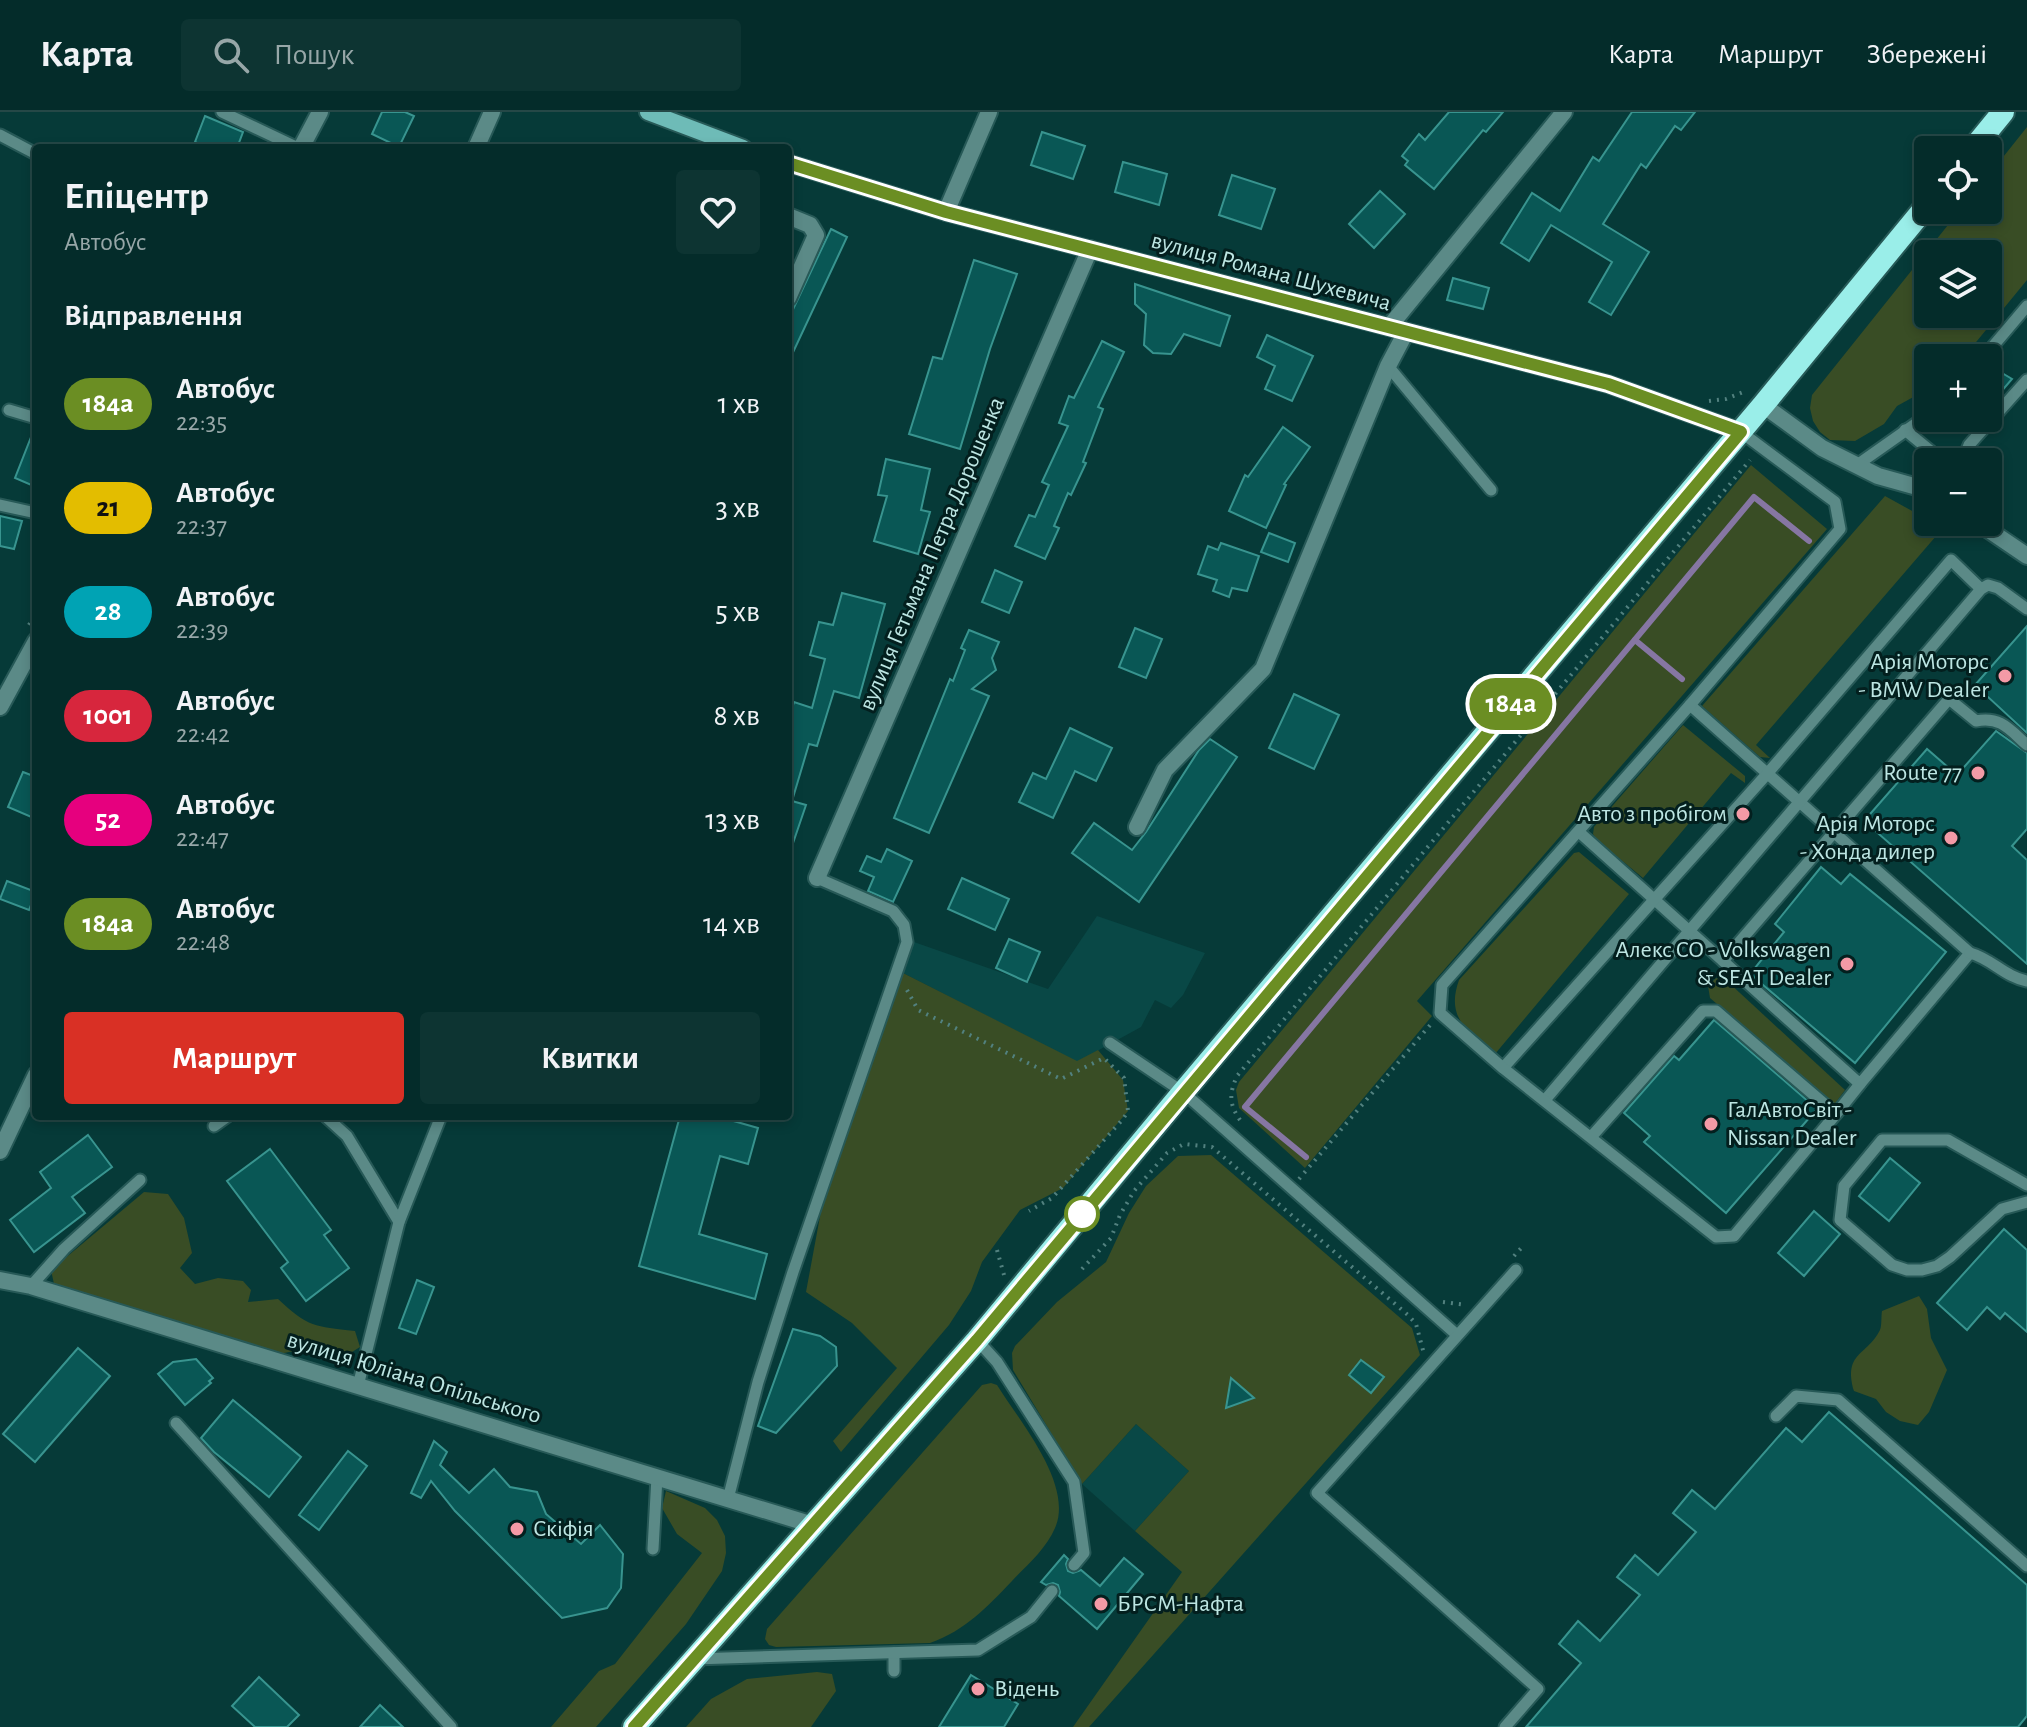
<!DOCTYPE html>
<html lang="uk">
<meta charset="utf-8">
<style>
body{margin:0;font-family:"Alegreya Sans",sans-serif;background:#0d3432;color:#f1f3f6;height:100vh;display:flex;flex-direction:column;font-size:30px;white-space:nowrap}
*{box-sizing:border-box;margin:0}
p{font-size:26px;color:#97a7a8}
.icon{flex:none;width:44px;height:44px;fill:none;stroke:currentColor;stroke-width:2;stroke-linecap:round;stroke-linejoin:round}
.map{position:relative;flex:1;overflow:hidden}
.side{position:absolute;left:32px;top:32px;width:760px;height:976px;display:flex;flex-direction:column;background:#042c2a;border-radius:8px;box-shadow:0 4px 12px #0003,0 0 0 2px #254847}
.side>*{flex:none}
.badge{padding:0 16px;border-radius:26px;font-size:28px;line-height:52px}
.controls{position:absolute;left:1914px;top:24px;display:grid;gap:16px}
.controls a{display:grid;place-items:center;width:88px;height:88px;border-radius:8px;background:#042c2a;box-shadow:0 4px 12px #0003,0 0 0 2px #254847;font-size:40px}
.map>.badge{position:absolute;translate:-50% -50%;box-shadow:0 0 0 4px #fff}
h2{padding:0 32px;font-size:30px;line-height:72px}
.round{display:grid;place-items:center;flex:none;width:84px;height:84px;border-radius:8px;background:#0d3432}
.headline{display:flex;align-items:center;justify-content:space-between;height:136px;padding:0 32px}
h1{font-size:38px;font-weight:600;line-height:60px}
.primary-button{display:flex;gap:16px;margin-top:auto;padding:16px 32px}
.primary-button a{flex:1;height:92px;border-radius:8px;background:#d93025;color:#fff;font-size:32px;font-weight:600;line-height:92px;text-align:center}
.primary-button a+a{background:#0d3432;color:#f1f3f6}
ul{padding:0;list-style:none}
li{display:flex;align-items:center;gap:24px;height:104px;padding:0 32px}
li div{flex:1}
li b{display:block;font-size:30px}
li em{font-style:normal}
li .badge{min-width:88px;font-weight:700;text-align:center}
header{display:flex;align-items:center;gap:48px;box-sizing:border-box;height:112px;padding:0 40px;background:#042c2a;border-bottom:2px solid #254847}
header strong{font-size:38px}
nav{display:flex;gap:44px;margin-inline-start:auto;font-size:28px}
.search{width:560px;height:72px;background:#0d3432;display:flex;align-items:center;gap:20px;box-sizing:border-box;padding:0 28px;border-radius:8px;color:#97a7a8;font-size:30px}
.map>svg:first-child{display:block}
.built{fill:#094846}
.green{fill:#394d25;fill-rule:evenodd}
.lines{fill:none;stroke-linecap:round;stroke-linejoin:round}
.stream{stroke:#8676a3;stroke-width:6}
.building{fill:#095755;stroke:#38948f;stroke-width:2}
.service-casing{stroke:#275957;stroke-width:15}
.minor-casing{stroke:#275957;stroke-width:20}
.tertiary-casing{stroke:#275957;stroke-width:20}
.secondary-casing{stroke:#275957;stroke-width:20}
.trunk-casing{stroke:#275957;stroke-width:26}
.path{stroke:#52817f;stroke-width:4;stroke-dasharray:2 6;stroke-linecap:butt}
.service{stroke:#5b8a87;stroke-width:11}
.minor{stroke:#5b8a87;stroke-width:16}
.tertiary{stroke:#5b8a87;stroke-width:16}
.secondary{stroke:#6ebbb7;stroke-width:16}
.trunk{stroke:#9aeee9;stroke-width:22}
.line-casing{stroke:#fff;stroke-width:18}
.line{stroke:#6b8e23;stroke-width:12}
.poi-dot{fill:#f49aa6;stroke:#031f1e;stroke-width:3}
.stop-dot{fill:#fff;stroke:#6b8e23;stroke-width:4}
.labels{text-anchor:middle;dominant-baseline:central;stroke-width:6;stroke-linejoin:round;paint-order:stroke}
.street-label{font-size:24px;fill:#bde6e3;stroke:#031f1e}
.poi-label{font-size:24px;fill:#bde6e3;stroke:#031f1e;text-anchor:end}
</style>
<header>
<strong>Карта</strong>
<div class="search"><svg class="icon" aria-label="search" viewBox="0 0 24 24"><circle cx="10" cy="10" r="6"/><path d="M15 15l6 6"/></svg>Пошук</div>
<nav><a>Карта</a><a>Маршрут</a><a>Збережені</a></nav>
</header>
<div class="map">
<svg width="2027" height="1615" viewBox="0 0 2027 1615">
<rect width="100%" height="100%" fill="#063a38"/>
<!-- built -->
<g class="built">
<path d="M1097,804L1205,841L1183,883L1171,896L1155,888L1141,915L1077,950L903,861L914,830L1048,877Z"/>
<path d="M1136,1312L1189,1359L1135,1419L1082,1372Z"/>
</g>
<!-- green -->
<g class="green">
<path d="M2027,15V168L1963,246H1928V277L1897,294L1884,312L1855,329L1830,328L1820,320L1813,309L1810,296L1812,283L1960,98H1988V64ZM1988,142V202H1928V142Z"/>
<path d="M1751,353L1827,417L1417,889L1432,904L1305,1056L1239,996L1236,978L1239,970Z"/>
<path d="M1885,384L1943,416L1756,633L1770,646L1760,645L1702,594Z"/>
<path d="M1683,613L1745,664V671L1731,661L1643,766L1597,728L1593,722L1594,715Z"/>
<path d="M1579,740L1629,782L1495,942C1469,920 1445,907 1459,868L1574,741Z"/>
<path d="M903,861L1077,949L1098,938L1123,968L1128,999L1063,1076L1020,1098L982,1150L971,1179L949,1213L841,1340L833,1329L897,1256L852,1211L806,1180L821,1099Z"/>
<path d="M1716,866L1727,869L1845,978L1834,993L1710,886L1708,874Z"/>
<path d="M1211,1043L1412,1216L1420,1243L1089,1615H1073L1182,1460L1135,1419L1189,1359L1136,1312L1082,1372L1013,1258L1012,1241L1015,1234L1057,1190L1106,1150L1129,1101L1146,1074L1178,1044Z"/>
<path d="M144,1080L168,1082L184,1106L192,1141L180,1156L195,1172L218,1166L243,1169L251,1178L248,1190L278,1187C309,1216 314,1214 355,1219L360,1235L344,1245L314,1235L274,1243L60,1178L54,1172L51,1158Z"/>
<path d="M1919,1184L1927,1197L1931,1226L1947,1258L1929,1300L1918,1313L1900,1309L1886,1300L1876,1287L1854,1279C1843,1240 1867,1244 1880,1218C1882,1213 1881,1204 1882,1199Z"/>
<path d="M991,1271L997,1273C1020,1310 1074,1373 1055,1416C1046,1437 1028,1452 1012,1469C986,1496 966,1518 930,1531L776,1535L769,1533L765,1527L767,1517L982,1273Z"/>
<path d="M666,1379L705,1396L717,1408L725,1424L726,1441L722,1459L686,1512L596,1615H551L599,1559L615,1552L702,1441L677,1422L662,1396Z"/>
<path d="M817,1560L832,1562L836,1579L811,1615H686L711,1587L747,1567Z"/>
</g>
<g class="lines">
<!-- stream -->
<g class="stream">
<path d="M1635,528L1682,567"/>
<path d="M1306,1045L1245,995L1754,385L1809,429"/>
</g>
</g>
<!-- building -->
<g class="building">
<path d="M382,0H405L414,4L399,35L372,22Z"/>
<path d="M1449,0H1503L1486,20L1483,18L1434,77L1405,53L1408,49L1402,44L1419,22L1425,28Z"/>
<path d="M1632,0H1695L1681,18L1675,14L1646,56L1641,52L1603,112L1649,140L1611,203L1589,190L1612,150L1551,113L1529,149L1501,131L1532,81L1560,99L1593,45L1599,49Z"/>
<path d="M205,4L243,20L237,36H208L195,30Z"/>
<path d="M1042,20L1085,34L1073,67L1031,53Z"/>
<path d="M1123,50L1167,62L1159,93L1115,80Z"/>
<path d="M1232,63L1275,77L1261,117L1219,103Z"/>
<path d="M1380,79L1405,102L1374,136L1349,112Z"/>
<path d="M831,117L847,125L788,251V208Z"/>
<path d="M974,148L1017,162L990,237L960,337L909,322L933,245L942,247Z"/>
<path d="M1453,166L1489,176L1483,197L1447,188Z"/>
<path d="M1135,172L1230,204L1220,234L1184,222L1171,242L1153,241L1144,233L1146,202L1135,192Z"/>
<path d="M1267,223L1313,244L1292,289L1265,277L1275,254L1257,245Z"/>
<path d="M1102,229L1124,240L1098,295L1103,297L1083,350L1086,351L1071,383L1068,381L1054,414L1059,416L1045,447L1015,434L1029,403L1035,405L1049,373L1042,370L1068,314L1059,311L1069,284L1074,286Z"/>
<path d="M1997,258L2012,267L1988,295V269Z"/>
<path d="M35,315H36V375L15,366Z"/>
<path d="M1283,315L1310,335L1284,372L1286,373L1266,416L1229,399L1245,363L1248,365Z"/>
<path d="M886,347L930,357L921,398L930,400L918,442L874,429L887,384L878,383Z"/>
<path d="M0,404L22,409L14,437L0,434Z"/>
<path d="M1269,421L1295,431L1288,450L1261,440Z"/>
<path d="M1221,431L1259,444L1247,479L1232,476L1229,485L1213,479L1217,468L1198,462L1208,434L1218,438Z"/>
<path d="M995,458L1022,470L1009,501L982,490Z"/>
<path d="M842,481L885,492L859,586L834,579L817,634L809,632L792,689L806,693L791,737L788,736V611L794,590L812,596L825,547L810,543L819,510L833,513Z"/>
<path d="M2027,514V621L1975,573Z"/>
<path d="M1135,516L1162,527L1146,566L1119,555Z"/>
<path d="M969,518L999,530L992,546L996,558L972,577L989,584L929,721L894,706L950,567L953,569L965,538L961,536Z"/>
<path d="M1294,582L1339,603L1314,657L1269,636Z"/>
<path d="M1070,616L1112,636L1096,669L1075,659L1053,706L1019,690L1033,661L1046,667Z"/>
<path d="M1996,619L2027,641V717L2012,734L2027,748V852L1864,709L1927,637L1957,663Z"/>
<path d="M1210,627L1237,645L1139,790L1072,741L1094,711L1132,738L1146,720L1199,638Z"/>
<path d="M23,660L36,665V707L8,695Z"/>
<path d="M887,737L912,749L893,790L868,779L874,765L860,759L867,744L881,750Z"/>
<path d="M1821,755L1841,772L1850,762L1946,840L1855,951L1750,862L1784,820L1775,812Z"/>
<path d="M962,766L1009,787L995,818L948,797Z"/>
<path d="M7,769L36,780L29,798L0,787Z"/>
<path d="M1009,827L1040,840L1027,870L996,856Z"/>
<path d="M1714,908L1817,997L1726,1101L1644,1030L1650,1024L1624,1001L1674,944L1679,948Z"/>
<path d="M680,1004H716L758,1016L748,1052L720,1044L699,1122L767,1142L755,1187L639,1154Z"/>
<path d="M88,1023L112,1055L72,1085L85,1101L34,1140L10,1108L51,1076L40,1060Z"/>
<path d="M270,1037L331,1118L324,1123L349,1156L306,1189L281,1156L288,1150L227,1069Z"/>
<path d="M1890,1046L1920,1071L1889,1109L1859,1084Z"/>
<path d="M1814,1099L1840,1122L1804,1164L1778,1141Z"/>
<path d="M2004,1117L2027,1138V1220L2005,1201L2000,1207L1987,1195L1967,1218L1937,1191Z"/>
<path d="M417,1168L434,1175L416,1222L399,1216Z"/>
<path d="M793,1217L820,1224L836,1235L837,1254L776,1321L758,1314Z"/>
<path d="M78,1236L110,1264L35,1350L3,1322Z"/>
<path d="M196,1247L213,1266L209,1269L211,1271L185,1293L158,1262L173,1250Z"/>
<path d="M1361,1248L1384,1265L1371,1281L1349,1263Z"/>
<path d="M1231,1266L1254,1286L1226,1296Z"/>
<path d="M233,1288L301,1345L269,1385L214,1340L201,1326Z"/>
<path d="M1829,1300L2027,1473V1604L2018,1615H1526L1581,1551L1559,1532L1578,1509L1600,1529L1640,1483L1617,1465L1635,1443L1658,1463L1696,1420L1673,1401L1692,1378L1715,1397L1786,1316L1802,1330Z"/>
<path d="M434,1329L447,1340L440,1353L469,1381L494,1357L510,1375L537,1380L546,1402L581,1432L600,1413L623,1442L621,1476L607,1496L562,1506L455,1399L431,1369L421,1386L411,1381Z"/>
<path d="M348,1339L367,1354L319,1418L299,1403Z"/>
<path d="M1064,1443L1068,1447L1066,1452L1068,1459L1073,1461L1081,1458L1100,1474L1124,1446L1143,1462L1097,1517L1059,1484L1060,1480L1058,1473L1053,1471L1046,1473L1041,1470Z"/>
<path d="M971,1563L1018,1592L1004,1615H939Z"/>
<path d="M259,1565L299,1603L287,1615H255L232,1594Z"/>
<path d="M380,1593L403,1615H360Z"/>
</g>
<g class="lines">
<!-- service casing -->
<g class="service-casing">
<g id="service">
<path d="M222,0L298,36"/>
<path d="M0,23L36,42"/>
<path d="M1983,246L2027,194"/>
<path d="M1388,254L1491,378"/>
<path d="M9,298L36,306"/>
<path d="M1905,318L1944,350"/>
<path d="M1962,350L1969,333L2027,268"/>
<path d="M1857,353L1928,303"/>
<path d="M0,393L36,401"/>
<path d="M1690,593L1970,841L1860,972L1723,849"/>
<path d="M1579,720L1723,849L1949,587L1976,609C2001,604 2010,618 2027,633"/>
<path d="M1970,841C1992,847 2005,865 2027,869"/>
<path d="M1110,931L1183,980L1457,1223"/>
<path d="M1503,956L1767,662L1951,448L1981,477"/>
<path d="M1545,988L1981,477L1988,473L1998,476L2027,497"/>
<path d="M1836,1002L1860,972"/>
<path d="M325,1004L347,1024L399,1110"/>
<path d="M214,1014L228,1004"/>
<path d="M1592,1024L1703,899H1716L1836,1002L1734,1124L1716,1125L1503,956L1440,901L1442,873L1690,593L1840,417L1835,390L1741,320"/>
<path d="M2027,1073L1948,1028H1882L1844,1074L1840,1108L1892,1153L1907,1158H1922L1937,1154L1950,1145L2002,1097L2027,1090"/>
<path d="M31,1174L64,1137L140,1068"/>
<path d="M977,1228L997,1250L1074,1370L1084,1441L1074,1453"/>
<path d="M358,1274L399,1110L441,1004"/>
<path d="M1776,1304L1796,1284L1838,1288L2027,1454"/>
<path d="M176,1311L451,1615"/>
<path d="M728,1387L758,1270L793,1160L907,830L904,813L893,799L817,766"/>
<path d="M653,1437L657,1365"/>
<path d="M894,1541V1559"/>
<path d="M694,1547L978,1538L1031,1505L1052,1479"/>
<path d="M1505,1615L1538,1577L1317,1381L1516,1158"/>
</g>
</g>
<!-- minor casing -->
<g class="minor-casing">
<g id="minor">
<path d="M476,36L492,0"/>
<path d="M946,100L989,0"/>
<path d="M788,104L810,113L816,123L788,186"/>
<path d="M1389,215L1564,0"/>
<path d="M1763,293L1822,336L1878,364L1928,378"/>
<path d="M1977,410L2027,444"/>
<path d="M1137,715L1165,658L1263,557L1388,254L1406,220"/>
<path d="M817,766L1090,137"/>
<path d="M0,1039L36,963"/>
<path d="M0,1168L31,1174L813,1413"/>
</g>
</g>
<!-- tertiary casing -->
<g class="tertiary-casing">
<g id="tertiary">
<path d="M301,36L320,0"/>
<path d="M0,595L36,529"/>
</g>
</g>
<!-- secondary casing -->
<g class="secondary-casing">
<g id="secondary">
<path d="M648,0L743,36"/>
<path d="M788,51L946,100L1608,272L1741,320"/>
</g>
</g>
<!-- trunk casing -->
<g class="trunk-casing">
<g id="trunk">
<path d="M1972,38L2003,0"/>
<path d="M634,1615L977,1228L1183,980L1763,293L1928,92"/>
</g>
</g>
<!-- path -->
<g class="path">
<path d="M1919,74L1928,63"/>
<path d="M1709,289L1726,287L1746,279"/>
<path d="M29,513L36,501"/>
<path d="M907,878L918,898L1061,967L1104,946L1124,966L1128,999L1123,1007L1052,1086L1029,1099"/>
<path d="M1240,1008C1229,992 1229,982 1237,964L1750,348"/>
<path d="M1299,1067L1431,912"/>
<path d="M997,1138L1004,1163"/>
<path d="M1514,1144L1523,1134"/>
<path d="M1082,1157L1111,1126L1120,1103L1134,1079L1167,1041L1184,1032L1212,1035L1408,1203L1416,1212L1424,1242"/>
<path d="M1443,1190L1466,1193"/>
</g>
<!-- service -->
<use href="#service" class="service"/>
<!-- minor -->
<use href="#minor" class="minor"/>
<!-- tertiary -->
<use href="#tertiary" class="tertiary"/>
<!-- secondary -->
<use href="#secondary" class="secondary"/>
<!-- trunk -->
<use href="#trunk" class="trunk"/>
</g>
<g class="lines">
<!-- line casing -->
<g class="line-casing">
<path id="line" d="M634,1615L977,1228L1741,320L1608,272L946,100L788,51"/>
</g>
<!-- line -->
<use href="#line" class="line"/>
</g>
<!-- markers -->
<g class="poi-dot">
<circle cx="2005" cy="564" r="8"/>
<circle cx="1978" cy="661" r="8"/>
<circle cx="1743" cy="702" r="8"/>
<circle cx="1951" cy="726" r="8"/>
<circle cx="1847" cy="852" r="8"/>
<circle cx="1711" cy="1012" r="8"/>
<circle cx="517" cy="1417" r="8"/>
<circle cx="1101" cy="1492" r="8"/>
<circle cx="978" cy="1577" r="8"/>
</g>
<circle class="stop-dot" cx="1082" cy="1102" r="16"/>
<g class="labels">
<!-- street labels -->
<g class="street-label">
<text transform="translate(1271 160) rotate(15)">вулиця Романа Шухевича</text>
<text transform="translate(932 442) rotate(-67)">вулиця Гетьмана Петра Дорошенка</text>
<text transform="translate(414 1266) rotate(17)">вулиця Юліана Опільського</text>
</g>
<!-- poi labels -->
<g class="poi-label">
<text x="1989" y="550">Арія Моторс<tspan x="1989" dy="28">- BMW Dealer</tspan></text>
<text x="1962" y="661">Route 77</text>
<text x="1727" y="702">Авто з пробігом</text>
<text x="1935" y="712">Арія Моторс<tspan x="1935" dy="28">- Хонда дилер</tspan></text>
<text x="1831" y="838">Алекс CO - Volkswagen<tspan x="1831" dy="28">&amp; SEAT Dealer</tspan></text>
<text x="1727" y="998" text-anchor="start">ГалАвтоСвіт -<tspan x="1727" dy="28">Nissan Dealer</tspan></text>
<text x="533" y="1417" text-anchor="start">Скіфія</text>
<text x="1117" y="1492" text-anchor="start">БРСМ-Нафта</text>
<text x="994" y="1577" text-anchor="start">Відень</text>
</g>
</g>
</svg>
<div class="controls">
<a><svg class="icon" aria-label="locate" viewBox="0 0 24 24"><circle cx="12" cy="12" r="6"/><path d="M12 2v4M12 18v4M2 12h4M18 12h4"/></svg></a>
<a><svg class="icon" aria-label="layers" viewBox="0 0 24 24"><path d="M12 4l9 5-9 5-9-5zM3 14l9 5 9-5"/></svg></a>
<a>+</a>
<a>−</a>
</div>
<b class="badge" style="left:1511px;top:592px;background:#6b8e23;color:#fff">184а</b>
<section class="side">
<div class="headline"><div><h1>Епіцентр</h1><p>Автобус</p></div><a class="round"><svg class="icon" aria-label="heart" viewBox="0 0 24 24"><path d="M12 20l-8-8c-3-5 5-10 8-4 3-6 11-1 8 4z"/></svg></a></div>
<h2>Відправлення</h2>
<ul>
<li><span class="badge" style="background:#6b8e23;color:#fff">184а</span><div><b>Автобус</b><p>22:35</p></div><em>1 хв</em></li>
<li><span class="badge" style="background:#e3bd00;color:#111">21</span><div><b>Автобус</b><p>22:37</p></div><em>3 хв</em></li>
<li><span class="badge" style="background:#00a3b4;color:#fff">28</span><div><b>Автобус</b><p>22:39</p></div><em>5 хв</em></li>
<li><span class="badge" style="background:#d7263d;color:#fff">1001</span><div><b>Автобус</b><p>22:42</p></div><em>8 хв</em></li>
<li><span class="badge" style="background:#e6007e;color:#fff">52</span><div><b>Автобус</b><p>22:47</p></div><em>13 хв</em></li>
<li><span class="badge" style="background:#6b8e23;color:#fff">184а</span><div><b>Автобус</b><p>22:48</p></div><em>14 хв</em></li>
</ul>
<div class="primary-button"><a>Маршрут</a><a>Квитки</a></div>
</section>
</div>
